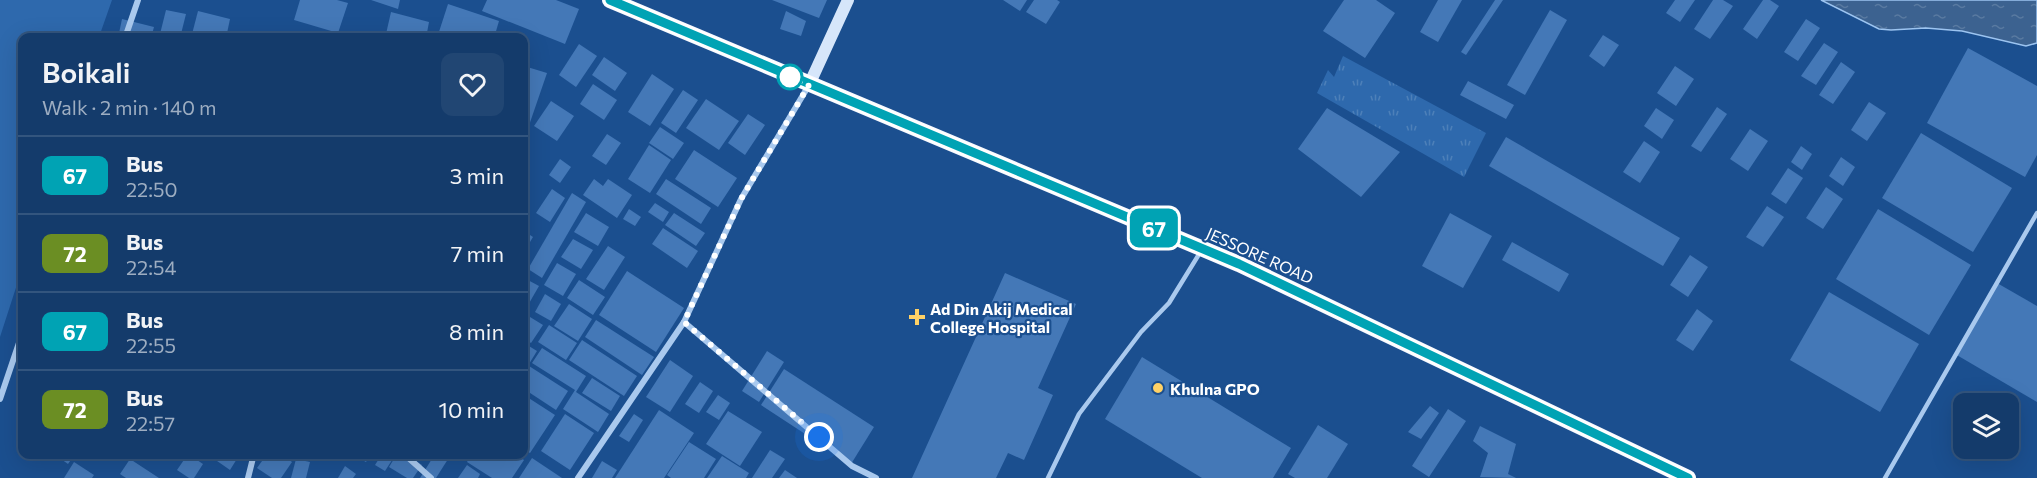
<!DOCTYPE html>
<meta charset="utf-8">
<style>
body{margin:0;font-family:Commissioner,sans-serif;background:#214673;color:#f1f3f6;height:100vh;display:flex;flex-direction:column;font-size:22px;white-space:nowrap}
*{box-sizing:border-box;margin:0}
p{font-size:20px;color:#9dadc1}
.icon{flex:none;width:33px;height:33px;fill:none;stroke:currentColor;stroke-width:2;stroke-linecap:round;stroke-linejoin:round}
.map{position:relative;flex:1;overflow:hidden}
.drawer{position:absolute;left:18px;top:33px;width:510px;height:426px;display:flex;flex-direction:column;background:#143b6b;border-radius:12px;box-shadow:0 6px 24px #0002,0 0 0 2px #33557e}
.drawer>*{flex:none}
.badge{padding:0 12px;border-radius:9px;font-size:21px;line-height:39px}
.fabs{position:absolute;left:1953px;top:393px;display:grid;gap:12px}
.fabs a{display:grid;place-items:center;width:66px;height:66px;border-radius:12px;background:#143b6b;box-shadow:0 6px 24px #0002,0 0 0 2px #33557e;font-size:30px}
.you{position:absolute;width:30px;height:30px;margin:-15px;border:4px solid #fff;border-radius:50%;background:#1a73e8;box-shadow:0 0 0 9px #1a73e833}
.map>.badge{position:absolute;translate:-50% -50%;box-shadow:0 0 0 3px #fff}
.round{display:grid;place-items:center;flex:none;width:63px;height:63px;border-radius:12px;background:#214673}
.summary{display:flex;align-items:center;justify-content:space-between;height:102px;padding:0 24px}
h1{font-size:28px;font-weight:600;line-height:45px}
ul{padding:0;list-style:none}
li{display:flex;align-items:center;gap:18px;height:78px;padding:0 24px;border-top:2px solid #33557e}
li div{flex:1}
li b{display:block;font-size:22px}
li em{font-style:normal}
li .badge{min-width:66px;font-weight:700;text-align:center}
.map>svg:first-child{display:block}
.green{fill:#2e69ad}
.park{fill:url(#park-tufts)}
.water{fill:url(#water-ripples);stroke:#9cc4f0;stroke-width:1.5}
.building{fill:#4478b7}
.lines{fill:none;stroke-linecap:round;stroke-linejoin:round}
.service{stroke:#a9c9ee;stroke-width:4.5}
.minor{stroke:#a9c9ee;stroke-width:6}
.secondary{stroke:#d6e6fa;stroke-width:12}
.trunk{stroke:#f8faff;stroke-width:16}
.line-casing{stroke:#fff;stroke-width:14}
.line{stroke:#00a3b4;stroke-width:9}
.walk{stroke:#fff;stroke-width:6;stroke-dasharray:0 10.8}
.stop-dot{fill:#fff;stroke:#00a3b4;stroke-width:3}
.poi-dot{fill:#ffd166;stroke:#1b4f8f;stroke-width:2}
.labels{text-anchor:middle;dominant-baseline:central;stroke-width:4.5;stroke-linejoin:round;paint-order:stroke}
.street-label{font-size:16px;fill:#fff;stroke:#1b4f8f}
.poi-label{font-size:16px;font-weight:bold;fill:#fff;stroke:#1b4f8f;text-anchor:start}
</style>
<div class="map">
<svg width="2037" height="478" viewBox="0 0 2037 478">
<defs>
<pattern id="park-tufts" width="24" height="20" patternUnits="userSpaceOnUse" patternTransform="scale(1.5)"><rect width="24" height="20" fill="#2e69ad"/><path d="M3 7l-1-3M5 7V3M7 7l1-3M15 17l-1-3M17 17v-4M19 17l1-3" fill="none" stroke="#4d80b9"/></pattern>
<pattern id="water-ripples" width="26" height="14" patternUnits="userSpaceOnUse" patternTransform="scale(1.5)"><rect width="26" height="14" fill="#3c6290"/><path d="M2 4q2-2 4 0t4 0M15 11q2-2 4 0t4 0" fill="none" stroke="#597aa1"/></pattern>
</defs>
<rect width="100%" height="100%" fill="#1b4f8f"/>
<!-- green -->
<path class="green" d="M0,0H112L99,37L22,38V269L0,337Z"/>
<!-- park -->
<path class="park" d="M1343,56L1486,133L1464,177L1317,93L1328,70L1334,77Z"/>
<!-- water -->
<path class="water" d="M1821,0H2037V43L2026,46L1962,31L1926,28L1891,30L1879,29Z"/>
<!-- building -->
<g class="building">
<path d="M300,0H337L348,3L338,33L294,20Z"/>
<path d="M371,0H400L398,9Z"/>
<path d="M487,0H556L579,9L565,44L482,11Z"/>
<path d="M772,0H827L819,18Z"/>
<path d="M1003,0H1027L1020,11Z"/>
<path d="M1034,0H1057L1060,2L1046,24L1026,12Z"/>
<path d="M1344,0H1376L1395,13L1365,58L1323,31Z"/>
<path d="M1438,0H1462L1438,42L1420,32Z"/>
<path d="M1495,0H1503L1466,55L1461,52Z"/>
<path d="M1675,0H1695L1680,22L1666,13Z"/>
<path d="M1713,0H1723L1733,6L1710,39L1694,29Z"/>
<path d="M1763,0H1770L1779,6L1757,39L1743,29Z"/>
<path d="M448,4L499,21L494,38H437Z"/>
<path d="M166,10L186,14L180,38H159Z"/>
<path d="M1550,10L1567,20L1525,95L1507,85Z"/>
<path d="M198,11L230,19L226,38H191Z"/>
<path d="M786,11L806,21L801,36L780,29Z"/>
<path d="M391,12L429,22L426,38H401L386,34Z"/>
<path d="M122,19L154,27L151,38H118Z"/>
<path d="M1806,19L1820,28L1798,61L1784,52Z"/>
<path d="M1603,35L1619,45L1604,67L1589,56Z"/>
<path d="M1824,43L1838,52L1816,85L1801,76Z"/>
<path d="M579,44L597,56L576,87L559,75Z"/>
<path d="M1968,48L2037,86V155L2025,177L1927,123Z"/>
<path d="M604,57L627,73L615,91L592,75Z"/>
<path d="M1841,62L1855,72L1833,104L1819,95Z"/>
<path d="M524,66L547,73L524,140Z"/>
<path d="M1675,66L1694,79L1676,106L1657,93Z"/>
<path d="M652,74L674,89L650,126L628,112Z"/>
<path d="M1468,81L1514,105L1506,119L1460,95Z"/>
<path d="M593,84L617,100L604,120L580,104Z"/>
<path d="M683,90L698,100L676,133L661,123Z"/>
<path d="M706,99L739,121L719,150L686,128Z"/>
<path d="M551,101L574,116L557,141L534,126Z"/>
<path d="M1869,102L1886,113L1867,141L1851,130Z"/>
<path d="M1717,107L1727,114L1701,152L1691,146Z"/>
<path d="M1327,108L1400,152L1361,197L1298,149Z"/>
<path d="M1656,108L1674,120L1662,139L1644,126Z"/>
<path d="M748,114L765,125L745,155L728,143Z"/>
<path d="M660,127L684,143L673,159L649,143Z"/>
<path d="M1750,129L1768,141L1748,171L1730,159Z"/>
<path d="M1921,133L2012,188L1973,252L1882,198Z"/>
<path d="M607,134L621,143L606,165L592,156Z"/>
<path d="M1506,137L1680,238L1663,266L1489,166Z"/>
<path d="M1644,141L1660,152L1640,183L1623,172Z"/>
<path d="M649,145L671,160L650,193L628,179Z"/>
<path d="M1801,146L1812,154L1802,170L1791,162Z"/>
<path d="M694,150L737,178L718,207L675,179Z"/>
<path d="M1841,157L1855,167L1843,186L1829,176Z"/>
<path d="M560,159L571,167L560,183L549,175Z"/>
<path d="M1788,168L1803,178L1786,204L1771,194Z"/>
<path d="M594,179L603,186L608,179L632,195L617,218L583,195Z"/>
<path d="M666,179L711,208L701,224L656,194Z"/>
<path d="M1826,187L1843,199L1823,229L1806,218Z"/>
<path d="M552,189L565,198L550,222L536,213Z"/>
<path d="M572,193L586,202L542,278L528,269Z"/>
<path d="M655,203L669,212L663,222L648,212Z"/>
<path d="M1767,206L1784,217L1763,247L1746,237Z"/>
<path d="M629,209L641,217L635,226L623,219Z"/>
<path d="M1878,209L1971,265L1929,335L1836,279Z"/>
<path d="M586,213L609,227L598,246L574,232Z"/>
<path d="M674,213L705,233L696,246L665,225Z"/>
<path d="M1450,213L1492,236L1463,288L1422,266Z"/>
<path d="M663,228L698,251L687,268L652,244Z"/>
<path d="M524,231L533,237L524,252Z"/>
<path d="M573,239L593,250L581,269L561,257Z"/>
<path d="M1512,242L1569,274L1559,292L1502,260Z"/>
<path d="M608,246L625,257L604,290L586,279Z"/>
<path d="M1690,255L1708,267L1688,297L1670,285Z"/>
<path d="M557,263L576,274L563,296L544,285Z"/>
<path d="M627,271L684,308L656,352L599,315Z"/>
<path d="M1005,273L1076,304L1038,388L1053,395L1024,460L1008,453L996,478H912Z"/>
<path d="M526,279L539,286L524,312V284Z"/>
<path d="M579,280L605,297L593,315L567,298Z"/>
<path d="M1997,283L2037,306V402L1955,354Z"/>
<path d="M1829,292L1919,344L1880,412L1790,360Z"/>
<path d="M545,294L561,304L551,321L535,312Z"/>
<path d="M569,304L592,319L578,341L554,326Z"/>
<path d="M1697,309L1713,321L1693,351L1676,340Z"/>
<path d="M530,317L543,325L531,343L524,338V328Z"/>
<path d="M596,320L654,357L642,375L585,337Z"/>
<path d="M549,325L577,343L566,360L538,342Z"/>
<path d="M582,340L637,376L624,396L569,360Z"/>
<path d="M524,343L537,351L529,364L524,361Z"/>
<path d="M542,348L586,376L576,392L609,414L598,432L563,409L575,390L532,363Z"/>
<path d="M767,351L784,362L759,402L742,391Z"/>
<path d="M1142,357L1291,448L1273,478H1202L1105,419Z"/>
<path d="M670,360L693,376L670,412L646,397Z"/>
<path d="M529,366L568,391L556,410L524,389V375Z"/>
<path d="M784,369L874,427L851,464L761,405Z"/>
<path d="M592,378L620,396L611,411L582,393Z"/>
<path d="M700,382L713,391L699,413L685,404Z"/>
<path d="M524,395L555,415L530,453L524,449Z"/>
<path d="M718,395L730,403L719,420L706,412Z"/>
<path d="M1430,406L1439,413L1421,439L1408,432Z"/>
<path d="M1448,409L1466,421L1429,477L1412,466Z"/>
<path d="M659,410L694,433L664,478H615Z"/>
<path d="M728,411L762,432L740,466L706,444Z"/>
<path d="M565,414L594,433L570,470L541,451Z"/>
<path d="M634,414L643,420L629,442L619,436Z"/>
<path d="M1318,425L1348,444L1327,478H1295L1288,474Z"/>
<path d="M1480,426L1516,444L1508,474L1516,478L1480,477L1488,453L1473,441Z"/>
<path d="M689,442L716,459L704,478H671L667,475Z"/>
<path d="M770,450L785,459L772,478H752Z"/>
<path d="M54,454H75L68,464Z"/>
<path d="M188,454L203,464L194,478H189L177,470Z"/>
<path d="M207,454H240L230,470Z"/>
<path d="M267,454H281L292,462L281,478H272L257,468Z"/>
<path d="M358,454H371L366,462L357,457Z"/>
<path d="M382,454H396L385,471L375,465Z"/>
<path d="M397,454H405L422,465L413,478H407L389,467Z"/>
<path d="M435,454L450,456L436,478H420Z"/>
<path d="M472,454H515L524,460L512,478H492L467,462Z"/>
<path d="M722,456L749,473L746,478H707Z"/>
<path d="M532,458L562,478H519Z"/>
<path d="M130,459L159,478H126L120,474Z"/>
<path d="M296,459L310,462L306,478H291Z"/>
<path d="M602,461L617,470L612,478H592Z"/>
<path d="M74,462L94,475L92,478H64Z"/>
<path d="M467,465L480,474L478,478H458Z"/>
<path d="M345,466L356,474L353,478H338Z"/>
<path d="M785,470L797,478H779Z"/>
</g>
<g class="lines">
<!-- service -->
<g class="service">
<path d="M1048,478L1079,414L1141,332L1169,303L1201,251"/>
<path d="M1885,478L2037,213"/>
</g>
<!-- minor -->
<g class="minor">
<path d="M125,38L138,0"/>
<path d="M684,322L852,466L876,478"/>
<path d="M0,399L22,334"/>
<path d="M404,454L431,478"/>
<path d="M248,478L254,454"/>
<path d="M578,478L684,322L741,199L809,85"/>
</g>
<!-- secondary -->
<path class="secondary" d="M809,85L848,0"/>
<!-- trunk -->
<path class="trunk" d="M610,0L1239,264L1688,478"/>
</g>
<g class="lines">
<!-- line casing -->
<g class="line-casing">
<path id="line" d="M610,0L1239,264L1688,478"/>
</g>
<!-- line -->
<use href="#line" class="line"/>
<!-- walk -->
<path class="walk" d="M790,77L809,85L741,199L684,322L819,437"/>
</g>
<!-- markers -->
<circle class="stop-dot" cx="790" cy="77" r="12"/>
<g class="poi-dot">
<path d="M914 308h6v6h6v6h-6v6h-6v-6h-6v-6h6z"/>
<circle cx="1158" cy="388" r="6"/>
</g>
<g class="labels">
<!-- street labels -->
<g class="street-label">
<text transform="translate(1260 255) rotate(24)">JESSORE ROAD</text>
</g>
<!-- poi labels -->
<g class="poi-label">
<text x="930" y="308">Ad Din Akij Medical<tspan x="930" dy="18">College Hospital</tspan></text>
<text x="1170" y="388">Khulna GPO</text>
</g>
</g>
</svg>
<div class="fabs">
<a><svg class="icon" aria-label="layers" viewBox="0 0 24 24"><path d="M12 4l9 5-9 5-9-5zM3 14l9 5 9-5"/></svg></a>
</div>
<div class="you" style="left:819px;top:437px"></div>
<b class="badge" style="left:1154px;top:228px;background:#00a3b4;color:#fff">67</b>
<section class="drawer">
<div class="summary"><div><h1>Boikali</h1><p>Walk · 2 min · 140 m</p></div><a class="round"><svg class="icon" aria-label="heart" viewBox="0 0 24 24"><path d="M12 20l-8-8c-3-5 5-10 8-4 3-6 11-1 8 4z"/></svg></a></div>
<ul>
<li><span class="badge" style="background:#00a3b4;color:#fff">67</span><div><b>Bus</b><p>22:50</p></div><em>3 min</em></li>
<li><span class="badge" style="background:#6b8e23;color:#fff">72</span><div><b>Bus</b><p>22:54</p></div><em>7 min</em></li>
<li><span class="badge" style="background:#00a3b4;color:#fff">67</span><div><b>Bus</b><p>22:55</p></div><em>8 min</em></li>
<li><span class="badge" style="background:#6b8e23;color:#fff">72</span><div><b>Bus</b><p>22:57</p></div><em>10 min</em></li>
</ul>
</section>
</div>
